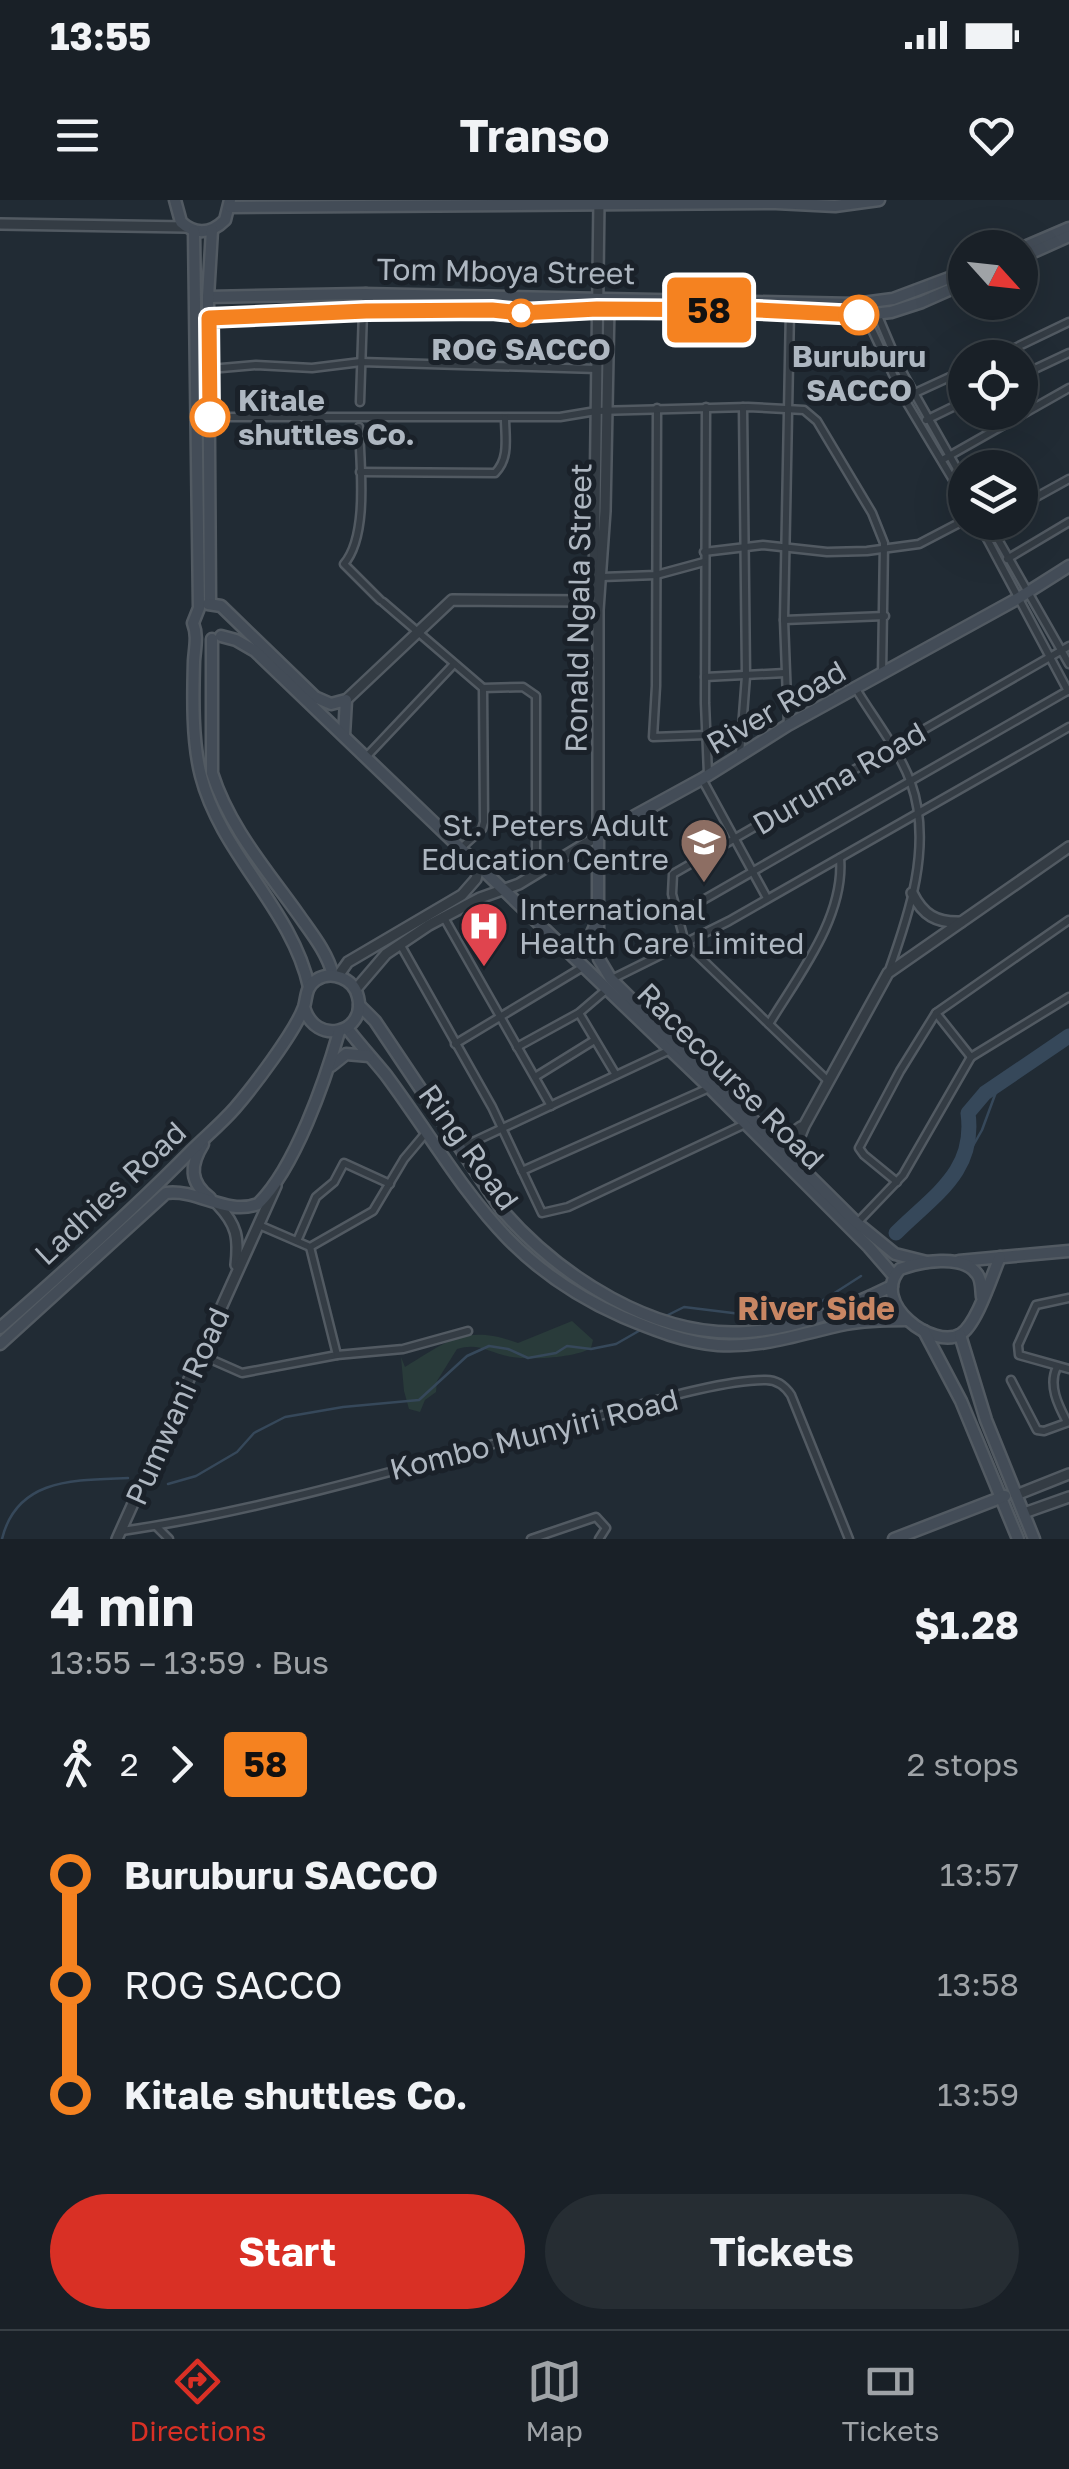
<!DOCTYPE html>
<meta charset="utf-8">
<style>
body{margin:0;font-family:"Golos Text",sans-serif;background:#262d33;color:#f1f3f6;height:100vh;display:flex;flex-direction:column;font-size:38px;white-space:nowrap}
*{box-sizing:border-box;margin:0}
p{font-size:32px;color:#9fa3a7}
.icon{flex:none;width:55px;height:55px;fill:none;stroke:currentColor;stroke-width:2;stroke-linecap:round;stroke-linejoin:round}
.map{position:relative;height:1339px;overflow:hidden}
.details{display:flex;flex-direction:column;background:#192027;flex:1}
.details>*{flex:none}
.badge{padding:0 20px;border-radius:8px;font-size:35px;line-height:65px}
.needle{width:65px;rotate:117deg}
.buttons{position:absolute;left:948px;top:30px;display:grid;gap:20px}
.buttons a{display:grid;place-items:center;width:90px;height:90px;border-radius:50%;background:#192027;box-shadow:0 10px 40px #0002,0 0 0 2px #373e44;font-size:50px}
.map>.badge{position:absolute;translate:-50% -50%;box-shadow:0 0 0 5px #fff}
.legs{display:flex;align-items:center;gap:15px;height:110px;padding:0 50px;font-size:32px}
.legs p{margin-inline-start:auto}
.summary{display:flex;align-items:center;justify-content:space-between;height:170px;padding:0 50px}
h1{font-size:55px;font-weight:700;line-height:75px}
.action{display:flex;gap:20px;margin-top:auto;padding:20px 50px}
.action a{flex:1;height:115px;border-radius:60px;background:#d93025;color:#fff;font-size:40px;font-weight:700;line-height:115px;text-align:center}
.action a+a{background:#262d33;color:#f1f3f6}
ul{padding:0 50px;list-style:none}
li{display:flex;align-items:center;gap:35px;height:110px;font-size:38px}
li i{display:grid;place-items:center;width:15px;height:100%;margin:0 12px;background:currentColor}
li i::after{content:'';width:25px;height:25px;margin:-12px;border:8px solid;border-radius:50%;background:#192027}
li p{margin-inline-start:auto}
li:first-child i{background:linear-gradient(#0000 50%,currentColor 0)}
li:last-child i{background:linear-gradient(currentColor 50%,#0000 0)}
.status{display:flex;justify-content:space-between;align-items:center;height:70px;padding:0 50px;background:#192027;direction:ltr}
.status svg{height:28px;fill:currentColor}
header{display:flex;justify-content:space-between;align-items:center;height:130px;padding:0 50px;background:#192027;font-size:45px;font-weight:700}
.dock{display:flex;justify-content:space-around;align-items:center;height:140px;border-top:2px solid #373e44;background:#192027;font-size:28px;color:#9fa3a7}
.dock a{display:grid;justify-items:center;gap:5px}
.dock .on{color:#d93025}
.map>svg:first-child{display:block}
.green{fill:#293b3a}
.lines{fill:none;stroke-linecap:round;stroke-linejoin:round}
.stream{stroke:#36485a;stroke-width:2.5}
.river{stroke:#36485a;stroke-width:15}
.minor-casing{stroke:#525a62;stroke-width:11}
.tertiary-casing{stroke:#525a62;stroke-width:14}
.secondary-casing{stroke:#525a62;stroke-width:15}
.minor{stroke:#343c44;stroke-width:6}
.tertiary{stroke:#343c44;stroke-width:9}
.secondary{stroke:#434c57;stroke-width:10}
.line-1-casing{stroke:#fff;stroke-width:22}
.line-1{stroke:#f58220;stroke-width:15}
.stop-1-dot{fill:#fff;stroke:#f58220;stroke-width:5}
.labels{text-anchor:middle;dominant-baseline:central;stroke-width:10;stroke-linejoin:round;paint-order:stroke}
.street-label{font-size:30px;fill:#aeb7c1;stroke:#1a2129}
.stop-label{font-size:30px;font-weight:bold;fill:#aeb7c1;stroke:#1a2129}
.poi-label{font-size:30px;fill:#aeb7c1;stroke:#1a2129;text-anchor:end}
.neighbourhood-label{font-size:32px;font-weight:bold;fill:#c88663;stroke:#1a2129}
</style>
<div class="status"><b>13:55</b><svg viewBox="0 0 49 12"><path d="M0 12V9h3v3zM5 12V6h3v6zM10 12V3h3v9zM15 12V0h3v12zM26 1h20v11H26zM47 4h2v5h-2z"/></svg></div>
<header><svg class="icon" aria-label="menu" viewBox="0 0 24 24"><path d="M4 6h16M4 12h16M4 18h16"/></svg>Transo<svg class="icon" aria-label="heart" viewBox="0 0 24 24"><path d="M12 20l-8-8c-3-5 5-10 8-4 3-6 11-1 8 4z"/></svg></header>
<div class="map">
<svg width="1069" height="1339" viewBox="0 0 1069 1339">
<rect width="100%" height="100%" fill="#212b34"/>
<!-- green -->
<path class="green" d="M572,1121L593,1140L591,1148C575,1158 530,1160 512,1157C488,1153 480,1142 457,1149L437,1181L436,1192L425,1200L420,1212L409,1209L404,1191L401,1157L405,1167C449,1140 466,1124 518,1143Z"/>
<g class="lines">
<!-- stream -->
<g class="stream">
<path d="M966,958L982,930L999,884"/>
<path d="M664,1117L684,1107L749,1115L822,1101L861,1076"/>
<path d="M168,1284L196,1276L237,1252L254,1233L285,1217L343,1207L419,1200L467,1156L489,1146L508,1149L528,1158L556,1153L567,1146L591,1149L616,1144L644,1128"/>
<path d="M2,1339C17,1277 77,1280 128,1278"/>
</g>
<!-- river -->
<path class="river" d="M896,1033C934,995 976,972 968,913L985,893L1069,836"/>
<!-- minor casing -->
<g class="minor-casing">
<g id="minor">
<path d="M872,102L900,168L965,283"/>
<path d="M863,103L865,115L904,198L965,300"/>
<path d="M994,158L1069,122"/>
<path d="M210,169L256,165L312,168L361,162L597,169"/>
<path d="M1020,176L1069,153"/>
<path d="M904,198L965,170"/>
<path d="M360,202L363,111"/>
<path d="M706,207L705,503L708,574"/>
<path d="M657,208L656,486L653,537L706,535"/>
<path d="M210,217H560L596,211L748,207L804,210L817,221L872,313L884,343L882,474"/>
<path d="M926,220L965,201"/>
<path d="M359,227C360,264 369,335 344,364L380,400"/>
<path d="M942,260L1069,188"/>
<path d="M360,272L495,273C510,258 505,237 505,218"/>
<path d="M1020,306L1069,279"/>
<path d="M978,322L1068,491"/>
<path d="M988,322L1069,464"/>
<path d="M704,352L763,345L827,352L867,351L919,344L965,320"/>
<path d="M1007,359L1069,322"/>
<path d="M602,377L656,375L704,362"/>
<path d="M383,402L483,488L484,622L482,629L461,648"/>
<path d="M784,420L885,416"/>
<path d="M705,477L785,473"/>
<path d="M483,488L523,487L536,496V673"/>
<path d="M856,489C874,519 899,550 911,583C933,645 909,715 888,773"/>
<path d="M788,525L784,420L790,109"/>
<path d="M740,554L746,476L743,207"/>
<path d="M367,556L454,464"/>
<path d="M702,579L767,698"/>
<path d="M677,715L1069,490"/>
<path d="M443,716L551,906"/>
<path d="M400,744L492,907L542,1013L568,1007L745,924"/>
<path d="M612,779L729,721L1069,527"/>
<path d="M579,813L616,875"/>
<path d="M936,813L971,857L1069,797"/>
<path d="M769,824C798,776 845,717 840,658"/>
<path d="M455,844L583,767"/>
<path d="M517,847L579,813L607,789"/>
<path d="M535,877L593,841"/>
<path d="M828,881L685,743L672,694L673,674L1069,446"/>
<path d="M460,948L670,850"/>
<path d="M522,971L709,888"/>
<path d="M897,982L864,955L859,948L900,871L936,813L1069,720"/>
<path d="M857,1023L903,975L971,857"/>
<path d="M259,1025L310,1047L373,1011L404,959L425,934"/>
<path d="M297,1041L316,997L334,982L344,963L390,984"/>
<path d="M1069,1098L1036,1105L1018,1145L1019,1155L1069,1169"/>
<path d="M201,1155L242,1173L337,1155L310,1047"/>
<path d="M337,1155L403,1149L468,1131"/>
<path d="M1057,1167C1048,1185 1058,1205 1067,1222"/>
<path d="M1011,1180L1037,1230L1044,1231L1069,1222"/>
<path d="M157,1327L169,1339"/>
<path d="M122,1331C280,1308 433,1258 588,1219C638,1206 717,1180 766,1180C777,1180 785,1186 791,1195L849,1339"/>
<path d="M531,1339L596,1317L606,1328L599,1339"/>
</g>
</g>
<!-- tertiary casing -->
<g class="tertiary-casing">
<g id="tertiary">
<path d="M0,24L186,27"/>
<path d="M588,400L594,386L599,0"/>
<path d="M346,500L452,400L589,401"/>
<path d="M912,693C923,715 936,723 961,722"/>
<path d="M338,776L348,762L462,695L476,679L479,667"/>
<path d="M356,789L386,754L429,725L480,698L519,684L598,636V410L605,311L609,105"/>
<path d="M773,947L801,927"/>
<path d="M790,960L804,926L888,773L1069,647"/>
<path d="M218,1005C237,1025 239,1038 236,1065"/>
<path d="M1016,1295L1069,1274"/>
<path d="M1024,1313L1069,1297"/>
<path d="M117,1339L276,986"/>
</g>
</g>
<!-- secondary casing -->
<g class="secondary-casing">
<g id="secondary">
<path d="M175,0L181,22C195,35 211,34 225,20L230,0"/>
<path d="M230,7L776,3L835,6L879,0"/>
<path d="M194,31L199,408L193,423C198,436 195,447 194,461C193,497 192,541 201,576C221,654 292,709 309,787"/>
<path d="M1020,49L1069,28"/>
<path d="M1020,58L1069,36"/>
<path d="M366,94L369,104L366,111L758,109L865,115L891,112L922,102L965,83"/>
<path d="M208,97L363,94L855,104L893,99L965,72"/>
<path d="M209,118L363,111"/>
<path d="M210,403L208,97L212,30"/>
<path d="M208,404L221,406L315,497L331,504L346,500L344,535"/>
<path d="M221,436L236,440L255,451L710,888L869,1047L894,1076"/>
<path d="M212,439V573C229,627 266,669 298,714C312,734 327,752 333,775"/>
<path d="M563,745H581L591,735L595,726"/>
<path d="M359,805L375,821L501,1009C559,1076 655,1139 747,1132C797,1129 847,1108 892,1086"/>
<path d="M347,828C359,844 373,859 386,875C463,979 496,1061 623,1117C654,1130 684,1142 718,1145C763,1148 803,1133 846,1124C866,1120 887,1120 907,1120"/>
<path d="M331,866L346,854L369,856"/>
<path d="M203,944C190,965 189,982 210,998"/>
<path d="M959,1061L1069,1051"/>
<path d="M927,1062L895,1054L857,1023L611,779L599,759L598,746V636L702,579L788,525L1017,399L1069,366"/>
<path d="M982,1097C981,1090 982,1080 977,1074C963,1053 919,1062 900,1069C869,1103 934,1151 961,1134C977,1124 992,1075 1000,1057"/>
<path d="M0,1128C65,1071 130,1013 191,951C205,937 221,924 235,908C253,887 295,832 304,807C307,797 305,788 316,780C331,770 354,778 358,797C367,833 315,847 304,807"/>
<path d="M924,1131L961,1201L1018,1339"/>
<path d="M960,1135L986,1220L1034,1339"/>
<path d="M0,1144L166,993C199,989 226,1016 258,1004C295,968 325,881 339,832"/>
<path d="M894,1339L1005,1296"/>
</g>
</g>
<!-- minor -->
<use href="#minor" class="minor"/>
<!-- tertiary -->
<use href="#tertiary" class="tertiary"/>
<!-- secondary -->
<use href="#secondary" class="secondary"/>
</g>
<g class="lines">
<!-- line-1 casing -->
<g class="line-1-casing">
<path id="line-1" d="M210,217L209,118L366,111L492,110L521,113L597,109L758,110L859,115"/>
</g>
<!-- line-1 -->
<use href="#line-1" class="line-1"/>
</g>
<!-- icons -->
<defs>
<g id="school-pin" transform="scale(2.5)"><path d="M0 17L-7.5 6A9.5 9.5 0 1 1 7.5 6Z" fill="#8d6e63" stroke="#1a2129"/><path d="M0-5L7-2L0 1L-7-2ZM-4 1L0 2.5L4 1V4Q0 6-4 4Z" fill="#fff"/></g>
<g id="hospital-pin" transform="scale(2.5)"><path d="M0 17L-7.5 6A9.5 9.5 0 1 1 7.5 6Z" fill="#e0444e" stroke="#1a2129"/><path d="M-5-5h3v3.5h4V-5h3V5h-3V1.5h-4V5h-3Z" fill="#fff"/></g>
</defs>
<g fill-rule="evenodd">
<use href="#school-pin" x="704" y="642"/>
<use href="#hospital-pin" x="484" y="726"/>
</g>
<!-- markers -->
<g class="stop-1-dot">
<circle cx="521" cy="113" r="12"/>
<circle cx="859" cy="115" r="18"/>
<circle cx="210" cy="217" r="18"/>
</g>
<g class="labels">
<!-- street labels -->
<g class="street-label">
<text transform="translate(506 71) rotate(1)">Tom Mboya Street</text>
<text transform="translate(578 408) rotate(-89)">Ronald Ngala Street</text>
<text transform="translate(776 507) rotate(-30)">River Road</text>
<text transform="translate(839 578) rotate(-30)">Duruma Road</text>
<text transform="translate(731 876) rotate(45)">Racecourse Road</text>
<text transform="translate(469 947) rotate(54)">Ring Road</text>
<text transform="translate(110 993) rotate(-43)">Ladhies Road</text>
<text transform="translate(177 1206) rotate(-66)">Pumwani Road</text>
<text transform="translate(534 1234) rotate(-14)">Kombo Munyiri Road</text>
</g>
<!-- stop labels -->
<g class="stop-label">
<text x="521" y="149">ROG SACCO</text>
<text x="859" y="156">Buruburu<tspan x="859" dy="34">SACCO</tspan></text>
<text x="238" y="200" text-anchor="start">Kitale<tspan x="238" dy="34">shuttles Co.</tspan></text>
</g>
<!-- poi labels -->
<g class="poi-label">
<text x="669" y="625">St. Peters Adult<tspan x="669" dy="34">Education Centre</tspan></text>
<text x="519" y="709" text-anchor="start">International<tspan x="519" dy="34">Health Care Limited</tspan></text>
</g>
<!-- neighbourhood labels -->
<g class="neighbourhood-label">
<text x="816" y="1108">River Side</text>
</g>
</g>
</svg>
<div class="buttons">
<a><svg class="needle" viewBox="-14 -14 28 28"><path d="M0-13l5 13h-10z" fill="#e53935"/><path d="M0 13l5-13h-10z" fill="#9fa3a7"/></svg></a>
<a><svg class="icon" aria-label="locate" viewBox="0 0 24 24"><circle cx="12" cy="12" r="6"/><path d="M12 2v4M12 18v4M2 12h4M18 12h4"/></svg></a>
<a><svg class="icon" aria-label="layers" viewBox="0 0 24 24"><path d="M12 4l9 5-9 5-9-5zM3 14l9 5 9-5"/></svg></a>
</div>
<b class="badge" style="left:709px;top:110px;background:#f58220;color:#111">58</b>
</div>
<section class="details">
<div class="summary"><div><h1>4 min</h1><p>13:55 – 13:59 · Bus</p></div><b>$1.28</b></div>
<div class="legs"><svg class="icon" aria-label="walk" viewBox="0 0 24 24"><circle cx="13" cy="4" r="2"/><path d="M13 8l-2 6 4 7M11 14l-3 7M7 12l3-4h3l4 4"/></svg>2<svg class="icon" aria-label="forward" viewBox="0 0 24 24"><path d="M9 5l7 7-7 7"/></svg><b class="badge" style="background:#f58220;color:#111">58</b><p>2 stops</p></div>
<ul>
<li><i style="color:#f58220"></i><b>Buruburu SACCO</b><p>13:57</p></li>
<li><i style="color:#f58220"></i><span>ROG SACCO</span><p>13:58</p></li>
<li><i style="color:#f58220"></i><b>Kitale shuttles Co.</b><p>13:59</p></li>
</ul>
<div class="action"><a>Start</a><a>Tickets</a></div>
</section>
<nav class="dock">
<a class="on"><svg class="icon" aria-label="directions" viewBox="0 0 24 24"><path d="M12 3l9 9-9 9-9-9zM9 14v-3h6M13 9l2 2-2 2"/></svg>Directions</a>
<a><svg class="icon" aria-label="map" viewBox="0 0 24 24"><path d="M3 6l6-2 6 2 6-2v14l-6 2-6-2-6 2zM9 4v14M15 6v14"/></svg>Map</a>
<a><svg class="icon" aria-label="tickets" viewBox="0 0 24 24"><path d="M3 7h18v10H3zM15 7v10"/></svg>Tickets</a>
</nav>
